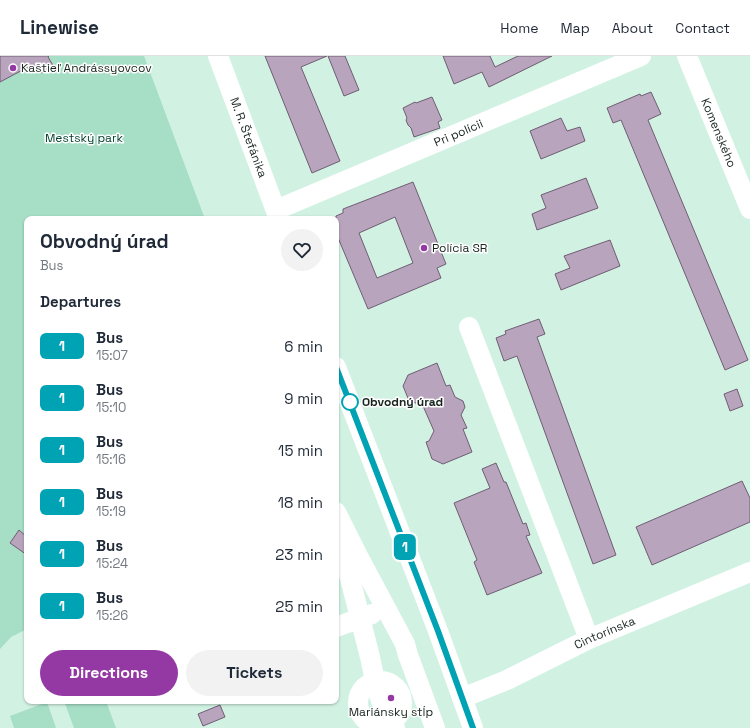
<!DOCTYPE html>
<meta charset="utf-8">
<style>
body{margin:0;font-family:"Space Grotesk",sans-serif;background:#f2f2f3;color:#1f2937;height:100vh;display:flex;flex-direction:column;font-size:15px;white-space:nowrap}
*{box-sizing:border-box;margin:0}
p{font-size:13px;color:#747a83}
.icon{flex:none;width:22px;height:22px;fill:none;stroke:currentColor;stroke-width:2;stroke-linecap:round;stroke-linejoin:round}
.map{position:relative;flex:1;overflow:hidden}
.panel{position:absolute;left:24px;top:160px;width:315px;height:488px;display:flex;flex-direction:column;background:#fff;border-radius:8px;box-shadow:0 1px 3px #0004}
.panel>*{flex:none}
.badge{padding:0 8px;border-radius:6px;font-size:14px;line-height:26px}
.map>.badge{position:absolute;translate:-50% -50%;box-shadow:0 0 0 2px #fff}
h2{padding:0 16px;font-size:15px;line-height:36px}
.round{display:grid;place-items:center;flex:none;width:42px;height:42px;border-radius:21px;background:#f2f2f3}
.summary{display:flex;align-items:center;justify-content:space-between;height:68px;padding:0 16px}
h1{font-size:19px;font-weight:700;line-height:30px}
.action{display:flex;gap:8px;margin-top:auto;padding:8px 16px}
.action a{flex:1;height:46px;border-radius:24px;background:#9439a4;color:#fff;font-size:16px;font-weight:700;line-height:46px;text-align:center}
.action a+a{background:#f2f2f3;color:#1f2937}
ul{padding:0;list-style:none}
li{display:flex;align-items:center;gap:12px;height:52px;padding:0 16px}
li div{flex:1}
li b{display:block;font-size:15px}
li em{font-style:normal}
li .badge{min-width:44px;font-weight:700;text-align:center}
header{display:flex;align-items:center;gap:24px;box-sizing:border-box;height:56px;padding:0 20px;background:#fff;border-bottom:1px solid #e0e1e3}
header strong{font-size:19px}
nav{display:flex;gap:22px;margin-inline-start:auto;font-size:14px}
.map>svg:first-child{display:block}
.green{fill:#a6dec6}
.building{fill:#b8a4bc;stroke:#705d73;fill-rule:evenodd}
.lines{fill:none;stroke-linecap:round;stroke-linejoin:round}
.minor{stroke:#fff;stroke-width:20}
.line-casing{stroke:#fff;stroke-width:9}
.line{stroke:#00a3b4;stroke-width:6}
.poi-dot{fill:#9439a4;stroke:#fff;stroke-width:1.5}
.stop-dot{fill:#fff;stroke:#00a3b4;stroke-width:2}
.labels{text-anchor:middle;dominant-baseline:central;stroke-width:3;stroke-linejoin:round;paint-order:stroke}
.poi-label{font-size:12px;fill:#17241e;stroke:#fff;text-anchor:start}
.street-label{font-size:12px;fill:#17241e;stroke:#fff}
.park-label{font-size:12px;fill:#00422f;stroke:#fff}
.stop-label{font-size:12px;font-weight:bold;fill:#17241e;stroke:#fff;text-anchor:start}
</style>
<header>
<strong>Linewise</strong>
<nav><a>Home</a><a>Map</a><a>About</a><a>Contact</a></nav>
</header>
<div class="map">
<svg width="750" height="672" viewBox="0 0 750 672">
<rect width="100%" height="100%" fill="#d1f2e3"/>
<!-- green -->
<g class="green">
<path d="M0,0H144L205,163H27V573L11,581L0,593Z"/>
<path d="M64,645H106L116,672H74Z"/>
<path d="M47,646L56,672H14L10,660Z"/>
</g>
<!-- building -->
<g class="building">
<path d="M0,0H49L48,1L54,11L42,17L41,14L37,16L32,9L0,26Z"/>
<path d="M265,0H327L301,11L340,105L312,117Z"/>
<path d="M328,0H345L359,34L344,40Z"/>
<path d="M443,0H490L495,11L518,0H552L489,31L482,16L454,28Z"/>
<path d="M651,36L661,58L648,64L748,304L725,314L621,64L613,67L607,52L640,38L641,40Z"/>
<path d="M432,41L442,64L438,66L440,72L414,81L411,72L408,69L406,64L407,62L403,52L415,46L416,47Z"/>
<path d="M561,62L567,75L580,71L585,85L541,103L530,75Z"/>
<path d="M586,122L598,152L537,174L532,158L546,152L541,139Z"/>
<path d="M413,126L446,208L437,212L441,222L368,253L336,177V160L343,157V153ZM395,161L413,207L377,222L359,177Z"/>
<path d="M610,184L620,210L561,234L555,218L570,212L564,200Z"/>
<path d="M539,263L545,278L537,281L616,499L593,508L517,300L504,305L496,282L506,278L505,275Z"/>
<path d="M437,307L446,330L450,329L455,341L463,345L465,351L461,359L467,372L463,373L472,396L443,408L432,403L426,386L429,385L434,375L423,350L413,346L410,347L403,330L408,319Z"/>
<path d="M737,333L743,350L730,355L724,338Z"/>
<path d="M496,407L504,426H506L523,468L526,467L530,479L526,480L542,517L487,539L474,506L477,504L454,447L490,432L482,413Z"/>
<path d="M742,425L750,442V466L652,509L636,471Z"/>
<path d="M19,474L27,481V499L10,487Z"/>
<path d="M220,649L225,661L203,670L198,658Z"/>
</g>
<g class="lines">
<!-- minor -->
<g class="minor">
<path id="s1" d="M218,0L279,163"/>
<path id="s2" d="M687,0L750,153"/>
<path id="s3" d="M276,154L641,0"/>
<path d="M469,271L589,583"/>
<path d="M336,311L438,575L473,672"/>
<path d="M336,456L358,500L405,588L408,599L435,672"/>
<path d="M340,483L370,601L375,625L381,645L395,672"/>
<path d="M336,571L372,558"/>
<circle cx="380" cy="647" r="22"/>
<path id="s4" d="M462,642L507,624L589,583L750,516"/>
</g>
</g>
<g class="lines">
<!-- line casing -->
<g class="line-casing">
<path id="line" d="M336,311L438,575L473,672"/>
</g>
<!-- line -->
<use href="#line" class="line"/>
</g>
<!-- markers -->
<g class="poi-dot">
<circle cx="13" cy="12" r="4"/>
<circle cx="424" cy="192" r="4"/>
<circle cx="391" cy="642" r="4"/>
</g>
<circle class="stop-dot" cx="350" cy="346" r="8"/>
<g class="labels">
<!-- poi labels -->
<g class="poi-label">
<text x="21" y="12">Kaštieľ Andrássyovcov</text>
<text x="432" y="192">Polícia SR</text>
<text x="391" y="656" text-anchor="middle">Mariánsky stĺp</text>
</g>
<!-- street labels -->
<g class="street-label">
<text stroke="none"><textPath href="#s2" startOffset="83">Komenského</textPath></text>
<text stroke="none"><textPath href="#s3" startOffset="198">Pri polícii</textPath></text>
<text stroke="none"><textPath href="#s1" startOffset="87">M. R. Štefánika</textPath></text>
<text stroke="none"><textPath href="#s4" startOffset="157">Cintorínska</textPath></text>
</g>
<!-- park labels -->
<g class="park-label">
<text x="84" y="82">Mestský park</text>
</g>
<!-- stop labels -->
<g class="stop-label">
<text x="362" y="346">Obvodný úrad</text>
</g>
</g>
</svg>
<b class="badge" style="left:405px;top:491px;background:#00a3b4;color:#fff">1</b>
<section class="panel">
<div class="summary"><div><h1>Obvodný úrad</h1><p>Bus</p></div><a class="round"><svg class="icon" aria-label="heart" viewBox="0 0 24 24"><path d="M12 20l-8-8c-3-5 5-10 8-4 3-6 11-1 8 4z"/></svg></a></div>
<h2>Departures</h2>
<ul>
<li><span class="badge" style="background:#00a3b4;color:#fff">1</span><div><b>Bus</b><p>15:07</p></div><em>6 min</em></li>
<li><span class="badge" style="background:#00a3b4;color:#fff">1</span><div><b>Bus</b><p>15:10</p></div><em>9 min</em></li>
<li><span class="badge" style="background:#00a3b4;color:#fff">1</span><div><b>Bus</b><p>15:16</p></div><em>15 min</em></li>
<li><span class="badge" style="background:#00a3b4;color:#fff">1</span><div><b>Bus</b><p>15:19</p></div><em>18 min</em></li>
<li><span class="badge" style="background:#00a3b4;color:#fff">1</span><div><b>Bus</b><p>15:24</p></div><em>23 min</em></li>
<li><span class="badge" style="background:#00a3b4;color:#fff">1</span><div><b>Bus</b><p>15:26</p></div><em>25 min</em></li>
</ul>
<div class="action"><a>Directions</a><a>Tickets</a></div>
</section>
</div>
